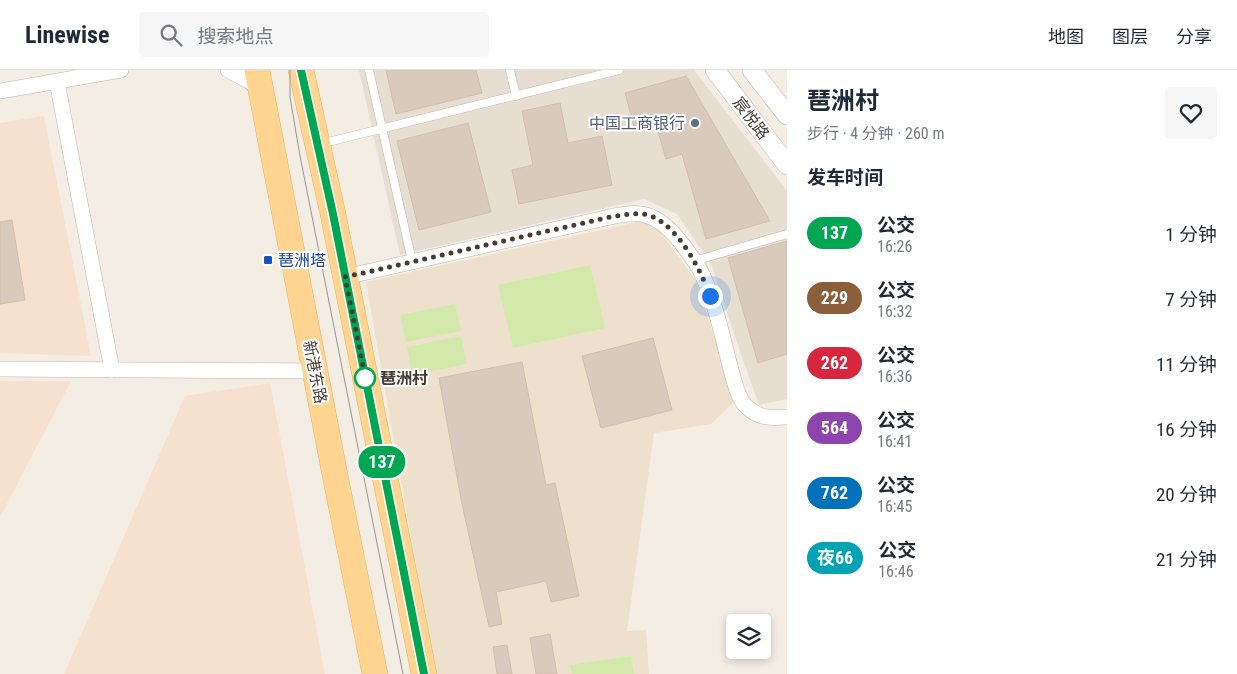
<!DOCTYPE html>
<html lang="zh">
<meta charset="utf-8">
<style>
body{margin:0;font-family:"Roboto Condensed","Noto Sans SC",sans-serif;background:#f6f6f7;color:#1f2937;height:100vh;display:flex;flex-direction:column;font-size:19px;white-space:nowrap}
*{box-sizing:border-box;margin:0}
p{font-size:16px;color:#747a83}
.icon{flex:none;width:28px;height:28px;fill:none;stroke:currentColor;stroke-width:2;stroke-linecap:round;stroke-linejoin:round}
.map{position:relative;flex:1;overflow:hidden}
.panel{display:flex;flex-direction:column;background:#fff;width:450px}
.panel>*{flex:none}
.badge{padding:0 10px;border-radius:16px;font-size:18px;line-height:32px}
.tools{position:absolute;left:726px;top:544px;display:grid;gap:10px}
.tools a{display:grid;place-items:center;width:45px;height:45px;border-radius:5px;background:#fff;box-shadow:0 2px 8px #0003;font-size:25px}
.you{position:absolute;width:25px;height:25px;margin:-12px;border:4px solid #fff;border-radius:50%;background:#1a73e8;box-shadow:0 0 0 8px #1a73e833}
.map>.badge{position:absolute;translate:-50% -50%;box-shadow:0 0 0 2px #fff}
h2{padding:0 20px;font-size:19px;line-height:45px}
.round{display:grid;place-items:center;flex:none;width:52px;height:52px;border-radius:5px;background:#f6f6f7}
.summary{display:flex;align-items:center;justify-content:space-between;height:85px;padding:0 20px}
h1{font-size:24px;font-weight:700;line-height:38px}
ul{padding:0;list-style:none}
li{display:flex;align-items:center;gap:15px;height:65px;padding:0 20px}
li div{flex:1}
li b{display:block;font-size:19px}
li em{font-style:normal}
li .badge{min-width:55px;font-weight:700;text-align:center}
header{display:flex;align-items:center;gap:30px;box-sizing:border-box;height:70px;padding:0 25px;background:#fff;border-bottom:1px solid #e0e1e3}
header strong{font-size:24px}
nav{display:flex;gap:28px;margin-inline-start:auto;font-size:18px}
.search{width:350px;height:45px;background:#f6f6f7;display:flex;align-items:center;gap:12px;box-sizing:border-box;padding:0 18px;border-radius:5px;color:#747a83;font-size:19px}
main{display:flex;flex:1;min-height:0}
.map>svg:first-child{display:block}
.residential{fill:#e7ded2}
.commercial{fill:#f6e1ce}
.education{fill:#ede1cd}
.green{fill:#d3e9ab}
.building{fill:#d8cabc;stroke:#d0bfac}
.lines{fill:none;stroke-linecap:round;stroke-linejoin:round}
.service-casing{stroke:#bfb4a7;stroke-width:9}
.minor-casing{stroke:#bfb4a7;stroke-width:16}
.tertiary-casing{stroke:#bfb4a7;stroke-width:20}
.primary-casing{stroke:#e8b15d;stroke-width:26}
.service{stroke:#fff;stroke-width:8}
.minor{stroke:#fff;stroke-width:15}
.tertiary{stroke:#fff;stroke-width:19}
.primary{stroke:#ffd591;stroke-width:25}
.tram{stroke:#959595;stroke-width:1}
.line-casing{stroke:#fff;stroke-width:11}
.line{stroke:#00a651;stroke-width:8}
.walk{stroke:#453d34;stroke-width:5;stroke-dasharray:0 9}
.service-dot{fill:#5c6f8a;stroke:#fff;stroke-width:2}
.transit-dot{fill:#1a4fb4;stroke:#fff;stroke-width:2}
.stop-dot{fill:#fff;stroke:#00a651;stroke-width:2.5}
.labels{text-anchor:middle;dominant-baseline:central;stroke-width:4;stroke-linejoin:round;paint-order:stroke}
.street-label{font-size:16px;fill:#453d34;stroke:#fff}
.service-label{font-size:16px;fill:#4e5e75;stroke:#fff;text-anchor:end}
.transit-label{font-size:16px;fill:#164399;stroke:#fff;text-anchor:start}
.stop-label{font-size:16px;font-weight:bold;fill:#453d34;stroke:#fff;text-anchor:start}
</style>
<header>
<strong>Linewise</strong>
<div class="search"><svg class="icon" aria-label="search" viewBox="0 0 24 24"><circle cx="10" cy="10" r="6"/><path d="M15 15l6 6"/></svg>搜索地点</div>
<nav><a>地图</a><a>图层</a><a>分享</a></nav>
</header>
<main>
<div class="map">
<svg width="787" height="604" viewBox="0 0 787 604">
<rect width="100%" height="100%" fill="#f3ede4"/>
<!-- residential -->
<path class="residential" d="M359,0H694L787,121V329L759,335L742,287L712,196L677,144L644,129L400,185Z"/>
<!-- commercial -->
<g class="commercial">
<path d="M44,46L91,286L0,283V53Z"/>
<path d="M0,311H71L0,447Z"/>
<path d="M270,313L325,604H64L185,326Z"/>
</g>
<!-- education -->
<path class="education" d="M651,149L697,212L734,332L711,354L654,363L627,561L646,560L649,604H435L366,212Z"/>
<!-- green -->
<g class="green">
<path d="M590,195L605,258L513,278L498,215Z"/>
<path d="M455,234L461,261L406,272L400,245Z"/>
<path d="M461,266L467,294L412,305L407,277Z"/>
<path d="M631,586L634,604H572L570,595Z"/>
</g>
<!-- building -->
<g class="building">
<path d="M386,0H476L482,23L396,44Z"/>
<path d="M686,6L770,151L706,169L682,84L666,89L655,51L634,57L625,23Z"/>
<path d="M560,33L568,73L602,66L612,115L519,134L512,100L533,95L522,41Z"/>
<path d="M468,53L491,142L419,160L397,71Z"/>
<path d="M12,150L25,230L0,234V152Z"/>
<path d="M787,171V284L758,293L728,188Z"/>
<path d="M653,268L672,340L601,358L582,286Z"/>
<path d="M522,292L546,415L555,413L579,526L551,532L546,511L496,522L502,554L489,557L462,434L439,308Z"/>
<path d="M550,564L557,604H536L530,568Z"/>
<path d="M507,575L512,604H497L493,577Z"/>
</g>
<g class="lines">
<!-- service casing -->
<g class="service-casing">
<g id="service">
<path d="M369,0L412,191"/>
<path d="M510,0L516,26"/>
<path d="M320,74L619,0"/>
<path d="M694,191L787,164"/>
</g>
</g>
<!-- minor casing -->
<g class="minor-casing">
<g id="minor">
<path d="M228,0L249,11L261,20"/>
<path d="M57,12L112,300"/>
<path d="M0,21L121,0"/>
<path d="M345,207L601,149C614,146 633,141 646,145C660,149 670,159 679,170C686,179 693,188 699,198C714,227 721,261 729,292C733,306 737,329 748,338C760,349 772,348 787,347"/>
<path d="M0,299L315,301"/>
</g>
</g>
<!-- tertiary casing -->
<g class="tertiary-casing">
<g id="tertiary">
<path d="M715,0L787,95"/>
<path d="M752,0L787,45"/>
</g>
</g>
<!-- primary casing -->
<g class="primary-casing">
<g id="primary">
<path d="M257,0L335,405L375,604"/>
<path d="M301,0L333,144L424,604"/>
</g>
</g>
<!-- service -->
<use href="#service" class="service"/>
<!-- minor -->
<use href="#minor" class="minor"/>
<!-- tertiary -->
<use href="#tertiary" class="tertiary"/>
<!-- primary -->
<use href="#primary" class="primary"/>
<!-- tram -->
<path class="tram" d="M290,0V27L300,86L403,604"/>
</g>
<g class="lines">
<!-- line casing -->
<g class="line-casing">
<path id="line" d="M301,0L333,144L424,604"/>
</g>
<!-- line -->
<use href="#line" class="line"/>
<!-- walk -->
<path class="walk" d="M365,308L366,310L345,207L601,149C615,146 629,143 643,144C674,148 701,199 710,226"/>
</g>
<!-- markers -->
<circle class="service-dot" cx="695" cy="53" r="5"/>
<rect class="transit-dot" x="263" y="185" width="10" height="10" rx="2.5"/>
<circle class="stop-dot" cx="365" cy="308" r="10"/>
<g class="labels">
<!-- street labels -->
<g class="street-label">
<text transform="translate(751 48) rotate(53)">宸悦路</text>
<text transform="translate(315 302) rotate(79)">新港东路</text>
</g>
<!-- service labels -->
<g class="service-label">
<text x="685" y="53">中国工商银行</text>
</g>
<!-- transit labels -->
<g class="transit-label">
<text x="278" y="190">琶洲塔</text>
</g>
<!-- stop labels -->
<g class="stop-label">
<text x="380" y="308">琶洲村</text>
</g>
</g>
</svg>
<div class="tools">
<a><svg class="icon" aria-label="layers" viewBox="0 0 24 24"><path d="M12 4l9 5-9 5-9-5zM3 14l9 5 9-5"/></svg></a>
</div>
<div class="you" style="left:710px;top:226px"></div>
<b class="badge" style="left:382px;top:392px;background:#00a651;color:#fff">137</b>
</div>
<section class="panel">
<div class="summary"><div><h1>琶洲村</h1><p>步行 · 4 分钟 · 260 m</p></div><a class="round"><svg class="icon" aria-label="heart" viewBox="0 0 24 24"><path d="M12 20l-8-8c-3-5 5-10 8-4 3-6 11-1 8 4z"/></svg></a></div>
<h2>发车时间</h2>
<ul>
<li><span class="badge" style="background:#00a651;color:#fff">137</span><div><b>公交</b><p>16:26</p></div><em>1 分钟</em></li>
<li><span class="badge" style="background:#8b5e3c;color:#fff">229</span><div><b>公交</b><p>16:32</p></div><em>7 分钟</em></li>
<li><span class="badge" style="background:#d7263d;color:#fff">262</span><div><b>公交</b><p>16:36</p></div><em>11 分钟</em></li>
<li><span class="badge" style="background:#8e44ad;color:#fff">564</span><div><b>公交</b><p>16:41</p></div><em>16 分钟</em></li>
<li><span class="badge" style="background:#0072bc;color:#fff">762</span><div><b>公交</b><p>16:45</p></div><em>20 分钟</em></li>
<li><span class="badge" style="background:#00a3b4;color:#fff">夜66</span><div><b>公交</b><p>16:46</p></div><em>21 分钟</em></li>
</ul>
</section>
</main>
